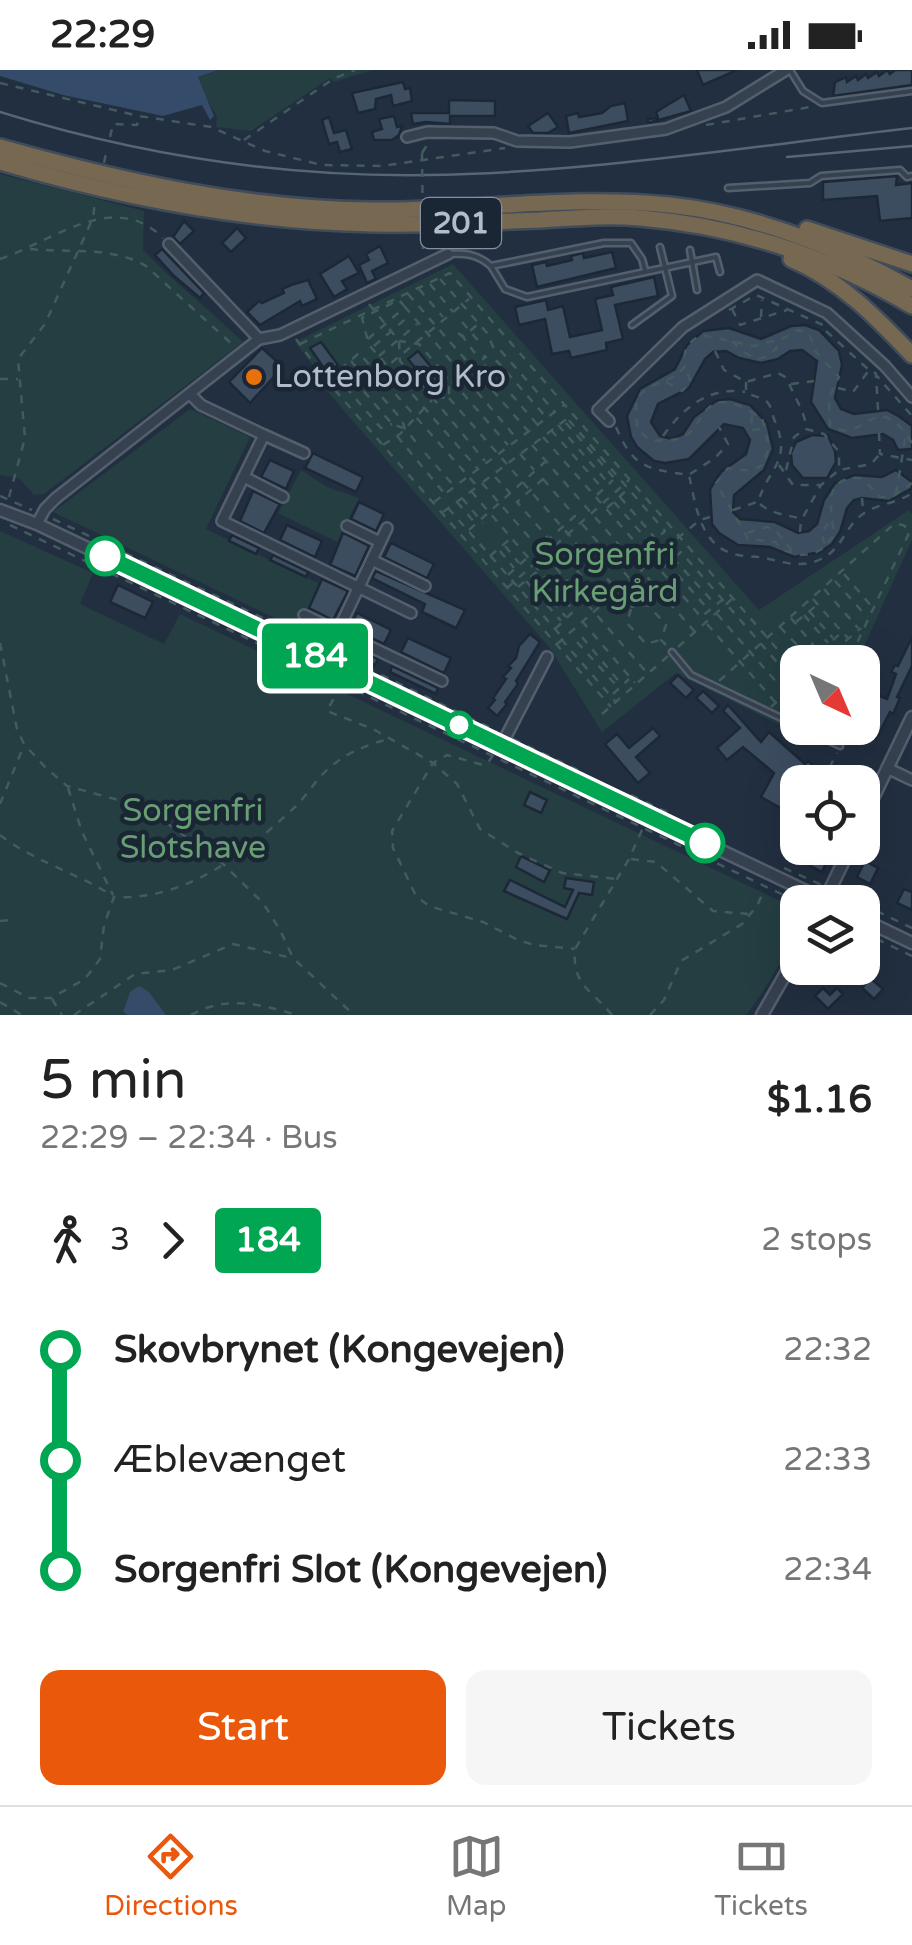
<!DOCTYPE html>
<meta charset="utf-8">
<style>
body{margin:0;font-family:"Varela Round",sans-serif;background:#f6f6f6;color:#222;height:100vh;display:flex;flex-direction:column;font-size:38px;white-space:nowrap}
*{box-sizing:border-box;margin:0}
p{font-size:32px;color:#767676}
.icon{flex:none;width:55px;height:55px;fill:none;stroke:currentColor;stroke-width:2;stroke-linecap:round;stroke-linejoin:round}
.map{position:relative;height:945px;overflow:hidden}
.side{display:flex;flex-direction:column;background:#fff;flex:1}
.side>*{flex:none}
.badge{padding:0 20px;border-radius:8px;font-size:35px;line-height:65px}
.needle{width:65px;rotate:136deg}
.tools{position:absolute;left:780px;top:575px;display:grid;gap:20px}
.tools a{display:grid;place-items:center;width:100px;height:100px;border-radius:20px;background:#fff;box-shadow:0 10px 40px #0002;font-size:50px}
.map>.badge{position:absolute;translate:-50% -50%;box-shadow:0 0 0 5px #fff}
.legs{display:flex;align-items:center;gap:15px;height:110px;padding:0 40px;font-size:32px}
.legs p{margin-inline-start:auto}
.headline{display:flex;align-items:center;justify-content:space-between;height:170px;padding:0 40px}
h1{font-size:55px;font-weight:600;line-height:75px}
.cta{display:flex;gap:20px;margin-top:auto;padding:20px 40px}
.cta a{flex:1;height:115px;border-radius:20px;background:#ea580c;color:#fff;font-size:40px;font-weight:600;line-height:115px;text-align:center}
.cta a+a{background:#f6f6f6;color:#222}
ul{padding:0 40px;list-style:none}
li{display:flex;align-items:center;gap:35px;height:110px;font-size:38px}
li i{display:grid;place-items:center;width:15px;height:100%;margin:0 12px;background:currentColor}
li i::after{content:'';width:25px;height:25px;margin:-12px;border:8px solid;border-radius:50%;background:#fff}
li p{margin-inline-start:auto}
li:first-child i{background:linear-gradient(#0000 50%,currentColor 0)}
li:last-child i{background:linear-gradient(currentColor 50%,#0000 0)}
.status{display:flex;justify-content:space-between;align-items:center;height:70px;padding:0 50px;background:#fff;direction:ltr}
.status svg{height:28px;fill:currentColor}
.tabs{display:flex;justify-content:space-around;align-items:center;height:140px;border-top:2px solid #e0e0e0;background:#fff;font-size:28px;color:#767676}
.tabs a{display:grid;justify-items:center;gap:5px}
.tabs .on{color:#ea580c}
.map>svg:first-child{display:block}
.green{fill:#243e41}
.water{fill:#344b69}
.building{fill:#3d4d60;stroke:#1d2837;stroke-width:2.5}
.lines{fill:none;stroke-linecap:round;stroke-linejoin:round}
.service-casing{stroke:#545f6e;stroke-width:9}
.minor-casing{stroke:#545f6e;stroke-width:14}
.tertiary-casing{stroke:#545f6e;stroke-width:15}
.motorway-casing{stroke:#414c5b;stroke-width:20}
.path{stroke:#425b5e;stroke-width:2.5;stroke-dasharray:8 8;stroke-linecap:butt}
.service{stroke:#364150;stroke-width:4}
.minor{stroke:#364150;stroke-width:9}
.tertiary{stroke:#364150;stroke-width:10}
.motorway{stroke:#776852;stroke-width:15}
.tram{stroke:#586577;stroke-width:2.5}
.path-bridge{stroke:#425b5e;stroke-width:2.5;stroke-dasharray:8 8;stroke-linecap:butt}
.line-1-casing{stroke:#fff;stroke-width:22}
.line-1{stroke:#00a651;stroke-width:15}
.food-dot{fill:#e8710a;stroke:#1b2635;stroke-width:4}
.stop-1-dot{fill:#fff;stroke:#00a651;stroke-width:5}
.labels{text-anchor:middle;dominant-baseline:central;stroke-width:9;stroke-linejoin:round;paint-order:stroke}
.shield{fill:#1b2635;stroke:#858f9e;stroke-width:2.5}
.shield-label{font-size:30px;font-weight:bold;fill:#b2bccb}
.poi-label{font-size:32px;fill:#b2bccb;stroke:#1b2635;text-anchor:start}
.park-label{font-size:32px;fill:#679e73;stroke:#1b2635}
</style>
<div class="status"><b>22:29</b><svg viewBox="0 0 49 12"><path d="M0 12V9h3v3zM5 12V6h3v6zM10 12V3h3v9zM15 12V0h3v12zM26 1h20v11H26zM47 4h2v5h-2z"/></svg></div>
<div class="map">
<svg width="912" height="945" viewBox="0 0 912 945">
<rect width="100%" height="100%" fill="#222f40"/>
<!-- green -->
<g class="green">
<path d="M218,0H373L334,12L330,8L251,61L216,57L217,47L198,13V7Z"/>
<path d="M0,104L144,141L143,180C175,213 210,240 243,272L44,424L34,425L20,409L0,405Z"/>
<path d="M453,194L759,540L909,440L912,444V470L857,592H798V658H828L820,675L676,603L602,662L549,577L325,319L317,301L295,272Z"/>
<path d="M190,339L250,367L206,459L320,514L298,559L53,442Z"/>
<path d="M301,400L327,417L359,428L337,472L278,443Z"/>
<path d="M0,461L93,503L80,534L164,574L180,544L797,839C797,872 766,919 746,945H0Z"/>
</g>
<!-- water -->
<g class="water">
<path d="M0,0H218L198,7L214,46L210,50L202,35L163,46L63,25L0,6Z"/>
<path d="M139,916L149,922L166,945H128L123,942L130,922Z"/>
</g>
<!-- building -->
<g class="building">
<path d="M697,0H737L703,15Z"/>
<path d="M887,0L890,4L895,0H912V15L833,26L835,12L846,7L847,12L856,6L858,10L866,4L868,8L877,2L879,6Z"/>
<path d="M403,12L405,19L410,18L412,31L393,36L391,25L376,29L375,39L358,43L352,23Z"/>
<path d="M684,25L691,41L648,53V49L658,48L656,42Z"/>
<path d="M449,30L495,31V46H450V54L426,52L413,54L411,43H449Z"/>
<path d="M625,33L628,51L569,63L566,46L578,43L579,47L602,43L611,36Z"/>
<path d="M548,43L558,57L548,63H533L528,56Z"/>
<path d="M394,46L397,57L402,56L399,65L392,70H374L372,62L382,59L379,49Z"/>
<path d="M329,47L334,63L346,60L352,79L340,82L337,72L329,74L322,50Z"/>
<path d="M897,106L896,115L912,113V148L880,151L877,126L823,130V112Z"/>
<path d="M184,151L194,161L180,174L173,167Z"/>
<path d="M237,158L246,168L231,182L222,173Z"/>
<path d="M380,176L388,193L372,201L376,209L367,213L359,195L369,190L366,184Z"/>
<path d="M162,179L204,223L200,228L174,206L155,185Z"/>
<path d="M612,182L616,198L537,217L532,195L546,192L547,196L572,190L571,186L583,183L584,188Z"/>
<path d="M349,186L359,203L342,211L347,219L334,227L320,204Z"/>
<path d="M654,207L658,226L615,235L623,269L606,273L607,280L571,288L569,281L552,284L545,249L519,255L515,237L546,230L548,240L563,236L570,267L602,260L595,229L613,225L611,217Z"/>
<path d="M308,210L317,229L302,236L300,231L260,255L247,242L259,231L262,233L284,223L282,219L291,215Z"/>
<path d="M805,255L819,260L839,281L842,295L835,328L841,339L854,344L887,340L900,347L912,356V379L898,380L893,370L883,364L852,368L828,359L811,332L817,291L802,280L790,281L778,289L761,293L739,288L726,281L713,282L705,289L689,318L658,334L651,352L660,366L672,369L683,364L694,347L716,331L730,329L750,335L767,353L773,379L764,400L734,425L733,442L740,449L775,452L798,463L809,461L817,454L824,430L835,413L854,405L882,407L896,400L912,412V418L889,431L862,428L854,430L847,438L840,462L832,474L820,482L794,487L770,477L738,475L719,463L712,454L710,419L721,402L746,384L750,370L743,358L724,354L689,389L665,393L654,391L637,377L631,367L627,346L640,319L675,299L687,275L703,261L729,258L761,269L791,256Z"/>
<path d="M321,272L338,295L328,304L310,278Z"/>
<path d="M262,278L283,297L250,333L229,312Z"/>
<path d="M418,281L432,298L422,306L408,289Z"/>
<path d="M812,365L828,366L835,381L836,392L827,408H803L792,395L791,383L796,372Z"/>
<path d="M313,383L363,407L356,422L305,398Z"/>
<path d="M270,390L294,401L286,419L261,407Z"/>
<path d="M253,421L280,434L264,463L240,451Z"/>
<path d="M359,432L384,444L376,461L351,449Z"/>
<path d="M287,455L322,471L315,487L280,470Z"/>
<path d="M343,463L369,476L355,506L330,495Z"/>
<path d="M232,465L259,478L256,484L229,471Z"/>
<path d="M391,473L434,494L427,508L384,487Z"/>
<path d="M273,485L308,502L306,507L270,490Z"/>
<path d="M376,501L465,540L456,558L422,542L425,534L372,508Z"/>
<path d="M322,509L348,521L333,550L309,538Z"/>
<path d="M118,515L153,532L145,548L110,532Z"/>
<path d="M357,543L391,560L384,574L349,558Z"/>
<path d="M301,552L327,565L324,571L298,559Z"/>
<path d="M530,564L540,572L516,611L518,614L505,632L507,634L497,646L488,638L495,630L493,628L506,609L503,607L511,598L508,596L516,588L519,576Z"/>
<path d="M912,567V596L897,627L900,628L893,644L890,642L876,669L862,662V651L871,652L878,637L874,635L878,625L887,629L896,604L891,602L895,595L898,596Z"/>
<path d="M408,568L451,588L444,603L401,582Z"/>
<path d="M342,572L378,589L375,595L339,578Z"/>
<path d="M392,596L438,618L436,624L390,602Z"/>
<path d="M678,605L694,620L686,628L670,613Z"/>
<path d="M703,621L719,636L712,643L696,628Z"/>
<path d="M728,635L761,672L769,662L805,694L808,691L821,702L812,712H798V768L789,764L797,747L761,727L774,703L743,677L727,690L717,678L740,658L723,641Z"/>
<path d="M653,658L660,666L636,687L650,703L638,713L605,674L617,664L629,678Z"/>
<path d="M530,722L547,730L541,743L524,735Z"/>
<path d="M808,778H818L816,782L828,788L822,802L802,791Z"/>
<path d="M521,786L550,800L544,812L516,797Z"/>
<path d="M865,791L878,798L870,814L857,807Z"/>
<path d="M566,808L594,812L592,825L579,823L567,849L504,821L510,810L565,837L573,820L564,818Z"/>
<path d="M904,819L912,822V840L897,833Z"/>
<path d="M862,876L877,886L871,901L862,895Z"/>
<path d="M870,908L883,919L874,929L862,918Z"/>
<path d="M823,918L830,925L837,918L843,924L828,939L815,926Z"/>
</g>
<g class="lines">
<!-- service casing -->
<g class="service-casing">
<g id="service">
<path d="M790,0L803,21L822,33L912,21"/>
<path d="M728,118L810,113L821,106L900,100L907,107L912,106"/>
<path d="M690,180L697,220"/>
<path d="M448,184C466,183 477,184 491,196L604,173H631L642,189L645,200"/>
<path d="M491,196L505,219L527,227L716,187L720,202"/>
<path d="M632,255L672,226L660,177"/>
<path d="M672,582L691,605L798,656"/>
<path d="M801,658L840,676"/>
</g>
</g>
<!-- minor casing -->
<g class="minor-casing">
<g id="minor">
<path d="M407,67L427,62L494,63L517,71L570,72L666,59L726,37L786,0"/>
<path d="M169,174L259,269"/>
<path d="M191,325L201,335L264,365L222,451L411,543"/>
<path d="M609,351L598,340L683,257L757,210L827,243L885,296L912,327"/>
<path d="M264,365L304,383"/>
<path d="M244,407L283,427"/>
<path d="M37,454L45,439L56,428L259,269L280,265L448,184"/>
<path d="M347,456L380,472"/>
<path d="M372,490L425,516"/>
<path d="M304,545L442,611"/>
<path d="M324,590L387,458"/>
<path d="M501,676L547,587"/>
<path d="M887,698L912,710"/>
</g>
</g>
<!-- tertiary casing -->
<g class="tertiary-casing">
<g id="tertiary">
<path d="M0,440L37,454L829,832"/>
<path d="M862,751L912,647"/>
<path d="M824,832L850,778"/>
<path d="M862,849L912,873"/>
<path d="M762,945L798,882"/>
</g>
</g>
<!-- motorway casing -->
<g class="motorway-casing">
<g id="motorway">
<path d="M0,77C121,111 246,139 373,140C472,141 571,125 669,135C755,144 837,177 912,219"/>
<path d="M0,92C122,128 247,152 374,154C429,155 485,152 541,150C574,148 607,145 640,148C737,156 829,187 912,236"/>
<path d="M807,159L912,194"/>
<path d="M791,189C840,210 876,247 912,285"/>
</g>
</g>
<!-- path -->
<g class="path">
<path d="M0,13L139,46L211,57L265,81L322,95L382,96L505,78"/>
<path d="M706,55L816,36"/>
<path d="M110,67L113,54L137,55L139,46"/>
<path d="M244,70L333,9L355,0"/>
<path d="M422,83L429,72"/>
<path d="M104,93L106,83"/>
<path d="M423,171V185"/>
<path d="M30,179C69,183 112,176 146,196L234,276"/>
<path d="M0,189C53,171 114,119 163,168"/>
<path d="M440,209L487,263L494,279H499L555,342"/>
<path d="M430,214L453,242"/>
<path d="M419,219L443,247"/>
<path d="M408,224L529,362"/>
<path d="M369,234L399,271L400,291L422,317L433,313L441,300L419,274L399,271"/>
<path d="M405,237L399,230L362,248L369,275L478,399"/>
<path d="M732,239L740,255L787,240"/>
<path d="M729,240L756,225L823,255L826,261"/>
<path d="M761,247L762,230"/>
<path d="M462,252L482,275"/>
<path d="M826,261L869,300"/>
<path d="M458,263L463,267L477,255"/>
<path d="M461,264L474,282L486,287L480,291L489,299L497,291L546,347"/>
<path d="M296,269L327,311L611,637"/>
<path d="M368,269L405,237L518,370"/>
<path d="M732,271C753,292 764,297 783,269"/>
<path d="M300,274L450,203L798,603"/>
<path d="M374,276L410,245"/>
<path d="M715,281L724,300L746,312L778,303L787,308C793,326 806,342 806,359L824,364L839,382V400L871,394L880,384"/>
<path d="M379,286L417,254"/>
<path d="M351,291L402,350L405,359L416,372"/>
<path d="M343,297L392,354L403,358"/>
<path d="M490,300L537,354"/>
<path d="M379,303L469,229"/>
<path d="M335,305L381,358L392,354"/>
<path d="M0,309H18"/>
<path d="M328,310L359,283L477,416"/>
<path d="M453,310L479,292"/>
<path d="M452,311L508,375"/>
<path d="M666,312L682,321L691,312L685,298"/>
<path d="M746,312V322C753,327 763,327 768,333C772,338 772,344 774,349C793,392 769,396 758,432C771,445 786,444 802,449L821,415L839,400"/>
<path d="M791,314L814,311"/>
<path d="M838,318L853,322L869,300L877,304"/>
<path d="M424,319L432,327L449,328V311L442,301"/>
<path d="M432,327L485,391"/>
<path d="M449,328L632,537L648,535L666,555L661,570L666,575"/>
<path d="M878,340L876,305L912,346"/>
<path d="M752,345L751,360L763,359"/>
<path d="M566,353L615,409"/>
<path d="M558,355L609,414"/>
<path d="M616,357C633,398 647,399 689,405C696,436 700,478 738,485C748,487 759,486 769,489C786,493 803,498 821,489C842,480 845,456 863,444C878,433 897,434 912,423"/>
<path d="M551,360L603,419"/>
<path d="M879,363L880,384L912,390"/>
<path d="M397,366L444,423"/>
<path d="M663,366C683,338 709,316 745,322"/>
<path d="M543,367L643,481L665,461L567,348"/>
<path d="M912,373C873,312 866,379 830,355L829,328L839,307L816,282L809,263L798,260L784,268L754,276L701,265C688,272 682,281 685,296C671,316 648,309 636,331L637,359L651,371C662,369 673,372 683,367C695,361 697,353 704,343C720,320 745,339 762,348L769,377L763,395L751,401L728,398L716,413L748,469L775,472L783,480L801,485L812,484L822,479L834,465C832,439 820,406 862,408L880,427H892L912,413"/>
<path d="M383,375L400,364L432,330"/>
<path d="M532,375L695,562"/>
<path d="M425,383L454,416"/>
<path d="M520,384L534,400"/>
<path d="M779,395L793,415H820"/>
<path d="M786,400L794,367L804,360"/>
<path d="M690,404L715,388L728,374L719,357"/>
<path d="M495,407L510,423"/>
<path d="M543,409L575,446L549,469L517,432Z"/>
<path d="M483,412L572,345"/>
<path d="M482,413L648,604"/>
<path d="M471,421L574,541L555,559"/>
<path d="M896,424L906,364"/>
<path d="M597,425L613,410"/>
<path d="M0,426L32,440"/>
<path d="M9,427L25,368L18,289L45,254L93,148L95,132"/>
<path d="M620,427L655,468"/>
<path d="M462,428L483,453"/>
<path d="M862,428L863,441"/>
<path d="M434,432L564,335"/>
<path d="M457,432L475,453"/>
<path d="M614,432L650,473"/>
<path d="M448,438L563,568"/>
<path d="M607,438L627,420"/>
<path d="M733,440L757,432"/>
<path d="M443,442L477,417"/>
<path d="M53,449L322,576"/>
<path d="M582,454L629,508"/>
<path d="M10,455L798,832"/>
<path d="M469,460L545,392"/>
<path d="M800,462L801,450"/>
<path d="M747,463L767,457L777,462L792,481"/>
<path d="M825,474L821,463L830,451"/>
<path d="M505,476L519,493"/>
<path d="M556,476L603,531"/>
<path d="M500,481L514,498"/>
<path d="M490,486L510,469"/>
<path d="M673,488L715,534"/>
<path d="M652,492L660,500L681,482L796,614"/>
<path d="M667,493L708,539"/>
<path d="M662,502L701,547L722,530"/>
<path d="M844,504L872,537"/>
<path d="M508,505L527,488"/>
<path d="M531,507L566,547"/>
<path d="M526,511L561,551"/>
<path d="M835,511L867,547"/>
<path d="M518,517L538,501"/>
<path d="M507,518L629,410"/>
<path d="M824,519L858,558"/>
<path d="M813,529L842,562"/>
<path d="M631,539L627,553L646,574L660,570"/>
<path d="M809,541L833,568"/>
<path d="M717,544L786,623"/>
<path d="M804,545L828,573"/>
<path d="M791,548L824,588"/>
<path d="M582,551L635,613"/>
<path d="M796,552L817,535"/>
<path d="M707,554L776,633"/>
<path d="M780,557L813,592"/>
<path d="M582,567L622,615"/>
<path d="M561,569L615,631"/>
<path d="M577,572L616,615L621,616"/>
<path d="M0,573L17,659L24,674L45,697L67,716L122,731L168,754L223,794L263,833L280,860L293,888L354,945"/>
<path d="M557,574L679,467L700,450L710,447"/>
<path d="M678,577L732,529"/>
<path d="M821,581L842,562L848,568"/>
<path d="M338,584L497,661"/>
<path d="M821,592L861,558"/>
<path d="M719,611L894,454L903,455L910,461L848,592"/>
<path d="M341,615L327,641L373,659L433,693L457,714L480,759L518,783L562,803L617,809"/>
<path d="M613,624L629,609"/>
<path d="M771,637L798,612"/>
<path d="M602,644L668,586"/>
<path d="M513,669L578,700"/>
<path d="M493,685L488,693L483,695L447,685L433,693L392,761L393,778L416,826L429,836L483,852L518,870L534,875L575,879"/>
<path d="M822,712L837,683"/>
<path d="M68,718L82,762L113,825"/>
<path d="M631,725L673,745"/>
<path d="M0,734L24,675"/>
<path d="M0,765C33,791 77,803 113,826"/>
<path d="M631,789L656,792L713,841L748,844"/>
<path d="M784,798L822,815"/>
<path d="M839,823L860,832"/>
<path d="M862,834L912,858"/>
<path d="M0,851L12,850"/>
<path d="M862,862L912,886"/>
<path d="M0,913L29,928H51L85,909L100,889L104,855L114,827C186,831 246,783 296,736C305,727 312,716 321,706C339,686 363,676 388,669"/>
<path d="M52,929L62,945"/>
<path d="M0,932L22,945"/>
<path d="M74,945L135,904L172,900L233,874L292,888"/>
<path d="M191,945C226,925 260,934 297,945"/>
<path d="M612,945C592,920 572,916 575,879L629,789L642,760"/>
<path d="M650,945L664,930L681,891L742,854L757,836L764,820"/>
</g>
<!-- service -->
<use href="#service" class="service"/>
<!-- minor -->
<use href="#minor" class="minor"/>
<!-- tertiary -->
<use href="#tertiary" class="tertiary"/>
<!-- motorway -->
<use href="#motorway" class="motorway"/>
<!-- tram -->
<g class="tram">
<path d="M0,42C138,85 282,107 427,105C589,103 751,76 912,58"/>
<path d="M787,87L912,76"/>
</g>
<!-- path-bridge -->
<path class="path-bridge" d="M422,83L423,171"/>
</g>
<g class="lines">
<!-- line-1 casing -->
<g class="line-1-casing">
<path id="line-1" d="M105,486L705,773"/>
</g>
<!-- line-1 -->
<use href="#line-1" class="line-1"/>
</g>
<!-- markers -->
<circle class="food-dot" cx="254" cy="307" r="10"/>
<g class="stop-1-dot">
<circle cx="105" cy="486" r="18"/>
<circle cx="459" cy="655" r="12"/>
<circle cx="705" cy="773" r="18"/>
</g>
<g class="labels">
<!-- shield labels -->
<rect class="shield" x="421" y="128" width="80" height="50" rx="8"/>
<g class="shield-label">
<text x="461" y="153">201</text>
</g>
<!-- poi labels -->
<g class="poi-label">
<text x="274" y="307">Lottenborg Kro</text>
</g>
<!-- park labels -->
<g class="park-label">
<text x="605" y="485">Sorgenfri<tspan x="605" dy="37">Kirkegård</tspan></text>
<text x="193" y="741">Sorgenfri<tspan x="193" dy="37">Slotshave</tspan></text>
</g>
</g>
</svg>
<div class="tools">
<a><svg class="needle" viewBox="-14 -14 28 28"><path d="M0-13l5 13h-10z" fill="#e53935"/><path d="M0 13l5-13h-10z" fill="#767676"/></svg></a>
<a><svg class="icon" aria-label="locate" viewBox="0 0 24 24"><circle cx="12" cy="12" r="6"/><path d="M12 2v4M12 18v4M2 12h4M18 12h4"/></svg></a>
<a><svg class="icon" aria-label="layers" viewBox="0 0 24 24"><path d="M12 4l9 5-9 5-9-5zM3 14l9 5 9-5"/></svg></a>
</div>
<b class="badge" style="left:315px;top:586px;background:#00a651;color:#fff">184</b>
</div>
<section class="side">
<div class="headline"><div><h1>5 min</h1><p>22:29 – 22:34 · Bus</p></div><b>$1.16</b></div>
<div class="legs"><svg class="icon" aria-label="walk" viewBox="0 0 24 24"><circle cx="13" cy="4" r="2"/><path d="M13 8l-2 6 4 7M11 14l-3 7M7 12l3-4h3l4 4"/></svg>3<svg class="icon" aria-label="forward" viewBox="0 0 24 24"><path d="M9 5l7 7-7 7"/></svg><b class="badge" style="background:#00a651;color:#fff">184</b><p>2 stops</p></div>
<ul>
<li><i style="color:#00a651"></i><b>Skovbrynet (Kongevejen)</b><p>22:32</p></li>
<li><i style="color:#00a651"></i><span>Æblevænget</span><p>22:33</p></li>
<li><i style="color:#00a651"></i><b>Sorgenfri Slot (Kongevejen)</b><p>22:34</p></li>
</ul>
<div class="cta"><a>Start</a><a>Tickets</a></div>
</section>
<nav class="tabs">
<a class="on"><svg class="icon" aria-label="directions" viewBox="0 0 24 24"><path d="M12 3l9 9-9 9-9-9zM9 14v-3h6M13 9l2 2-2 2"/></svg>Directions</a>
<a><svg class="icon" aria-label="map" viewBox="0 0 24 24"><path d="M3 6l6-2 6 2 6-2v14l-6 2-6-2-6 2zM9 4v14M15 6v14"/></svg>Map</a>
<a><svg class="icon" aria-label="tickets" viewBox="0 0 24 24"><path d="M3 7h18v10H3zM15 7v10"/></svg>Tickets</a>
</nav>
